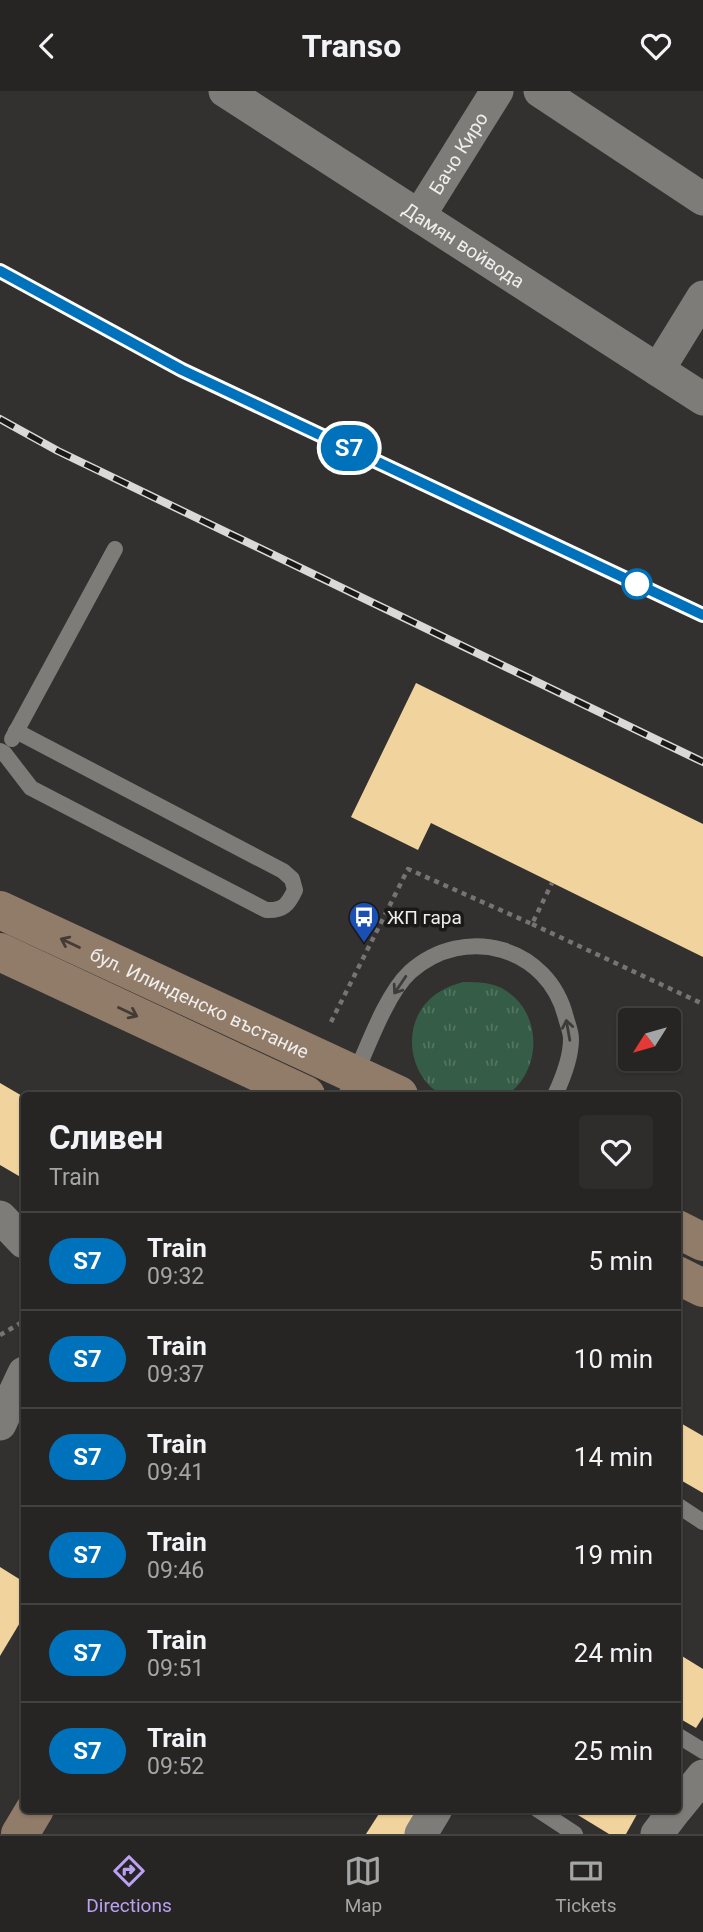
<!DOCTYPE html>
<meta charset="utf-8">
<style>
body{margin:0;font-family:Roboto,sans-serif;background:#2e2d2b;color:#f1f3f6;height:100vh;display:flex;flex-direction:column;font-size:26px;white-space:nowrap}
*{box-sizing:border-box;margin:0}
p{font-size:23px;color:#a4a5a6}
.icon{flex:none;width:38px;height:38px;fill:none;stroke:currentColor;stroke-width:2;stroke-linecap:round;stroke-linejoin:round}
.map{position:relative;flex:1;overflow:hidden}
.drawer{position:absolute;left:21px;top:1001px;width:660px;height:721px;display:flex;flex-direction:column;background:#262523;border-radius:7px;box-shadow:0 2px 5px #0004,0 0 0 2px #424241}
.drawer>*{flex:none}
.badge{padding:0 14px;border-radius:23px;font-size:24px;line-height:46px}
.needle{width:46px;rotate:233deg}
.fabs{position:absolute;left:618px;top:917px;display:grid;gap:14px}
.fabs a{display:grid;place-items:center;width:63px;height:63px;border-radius:7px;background:#262523;box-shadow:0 2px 5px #0004,0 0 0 2px #424241;font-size:35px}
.map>.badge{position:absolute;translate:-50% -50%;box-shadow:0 0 0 4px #fff}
.round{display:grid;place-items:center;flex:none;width:74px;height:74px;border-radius:7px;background:#2e2d2b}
.overview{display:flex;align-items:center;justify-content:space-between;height:119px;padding:0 28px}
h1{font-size:33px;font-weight:700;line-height:52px}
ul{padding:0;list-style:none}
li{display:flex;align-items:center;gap:21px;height:98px;padding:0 28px;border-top:2px solid #424241}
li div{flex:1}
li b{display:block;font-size:26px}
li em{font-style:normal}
li .badge{min-width:77px;font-weight:700;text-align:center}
header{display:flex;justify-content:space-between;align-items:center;height:91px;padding:0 28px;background:#262523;font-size:32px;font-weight:700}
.menu{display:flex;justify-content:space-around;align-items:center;height:98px;border-top:2px solid #424241;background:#262523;font-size:19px;color:#a4a5a6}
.menu a{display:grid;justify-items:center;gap:4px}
.menu .on{color:#bca0f2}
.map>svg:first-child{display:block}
.grass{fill:url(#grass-tufts)}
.building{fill:#f1d49d}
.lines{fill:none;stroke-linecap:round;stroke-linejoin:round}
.path{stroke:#757472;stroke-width:4.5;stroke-dasharray:5 5;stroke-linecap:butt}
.lane{stroke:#7d7c79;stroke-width:16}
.street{stroke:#7d7c79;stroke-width:33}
.secondary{stroke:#917b69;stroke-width:38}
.rail-casing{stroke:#dad9d8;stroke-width:8}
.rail{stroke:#1a1918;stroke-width:5;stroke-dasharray:16;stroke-linecap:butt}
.oneway{stroke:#443b34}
.oneway2{stroke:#3d3c3a}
.line-casing{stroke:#fff;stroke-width:16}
.line{stroke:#0072bc;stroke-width:10}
.stop-dot{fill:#fff;stroke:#0072bc;stroke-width:3.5}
.labels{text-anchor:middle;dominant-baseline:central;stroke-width:7;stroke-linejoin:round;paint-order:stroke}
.street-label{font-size:19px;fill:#efeeed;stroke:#1a1918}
.poi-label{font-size:19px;fill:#efeeed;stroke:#1a1918;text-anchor:start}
</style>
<header><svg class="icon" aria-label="back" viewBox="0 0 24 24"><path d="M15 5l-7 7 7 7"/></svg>Transo<svg class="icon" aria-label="heart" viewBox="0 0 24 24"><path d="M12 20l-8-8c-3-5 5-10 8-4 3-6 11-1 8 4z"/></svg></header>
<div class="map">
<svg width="703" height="1743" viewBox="0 0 703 1743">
<defs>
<pattern id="grass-tufts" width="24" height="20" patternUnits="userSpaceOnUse" patternTransform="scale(1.75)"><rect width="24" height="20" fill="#355c47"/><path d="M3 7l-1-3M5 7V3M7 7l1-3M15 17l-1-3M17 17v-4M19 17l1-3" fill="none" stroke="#537462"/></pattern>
</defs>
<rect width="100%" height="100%" fill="#32312f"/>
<!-- grass -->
<path class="grass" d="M463,891C478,891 492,891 505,899C534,917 541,955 525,984C521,991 514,1000 507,1003C499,1007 454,1005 442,1004C409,986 401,936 429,909C439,899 450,895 463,891Z"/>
<!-- building -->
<g class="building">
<path d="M416,592L703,733V866L431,732L418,759L351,726Z"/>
<path d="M0,992L24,1006V1088L0,1074Z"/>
<path d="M677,1330L703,1345V1402L677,1387Z"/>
<path d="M0,1476L24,1491V1525L0,1565Z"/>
<path d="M677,1562L703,1578V1626L696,1637L677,1626Z"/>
<path d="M382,1718H424L408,1743H366Z"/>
<path d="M568,1718H640L626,1743H609Z"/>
</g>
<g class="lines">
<!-- path -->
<g class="path">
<path d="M532,833L703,913"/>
<path d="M331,931L408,778L532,833L552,792"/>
<path d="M0,1244L24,1230"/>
</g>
<!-- lane -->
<g class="lane">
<path d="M12,648L115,458"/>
<path d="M0,660L4,662L31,697L266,819C283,820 288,814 295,799L292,788L283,780L16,640"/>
<path d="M346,1004C363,970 383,906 410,881C465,832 549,856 566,927C568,934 571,941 571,948C571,967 563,987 555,1004"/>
<path d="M677,1414L703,1431"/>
<path d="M677,1644L703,1660"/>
<path d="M537,1718L575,1743"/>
</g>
<!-- street -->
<g class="street">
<path id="s1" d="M225,0L703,308"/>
<path d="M540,0L703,108"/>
<path id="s2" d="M419,125L497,0"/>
<path d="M658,279L703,206"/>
<path d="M0,1126L24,1151"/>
<path d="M0,1333L24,1282"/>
<path d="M677,1717L703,1685"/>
<path d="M421,1743L436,1718"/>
<path d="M657,1743L676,1718"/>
</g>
<!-- secondary -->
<g class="secondary">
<path id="s3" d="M0,819L399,1004"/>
<path d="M0,861L306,1004"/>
<path d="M677,1138L703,1151"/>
<path d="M677,1184L703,1197"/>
<path d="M20,1743L35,1718"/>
</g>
<!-- rail casing -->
<g class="rail-casing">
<g id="rail">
<path d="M0,180L182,279L703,524"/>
<path d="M0,328L58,360L703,671"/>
</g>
</g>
<!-- rail -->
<use href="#rail" class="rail"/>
</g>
<!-- one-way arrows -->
<defs><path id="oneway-shaft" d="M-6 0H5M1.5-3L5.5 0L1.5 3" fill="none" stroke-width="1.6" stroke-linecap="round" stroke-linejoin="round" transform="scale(1.75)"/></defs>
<g class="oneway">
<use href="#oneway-shaft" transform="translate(70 852) rotate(-155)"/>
<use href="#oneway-shaft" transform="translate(128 921) rotate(25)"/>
</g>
<g class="oneway2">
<use href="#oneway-shaft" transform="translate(400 894) rotate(124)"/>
<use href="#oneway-shaft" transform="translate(568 939) rotate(-100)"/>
</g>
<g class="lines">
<!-- line casing -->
<g class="line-casing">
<path id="line" d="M0,180L182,279L703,524"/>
</g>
<!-- line -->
<use href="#line" class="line"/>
</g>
<!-- icons -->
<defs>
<g id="bus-pin" transform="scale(1.575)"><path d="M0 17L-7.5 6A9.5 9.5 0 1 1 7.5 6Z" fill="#1a4fb4" stroke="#1a1918"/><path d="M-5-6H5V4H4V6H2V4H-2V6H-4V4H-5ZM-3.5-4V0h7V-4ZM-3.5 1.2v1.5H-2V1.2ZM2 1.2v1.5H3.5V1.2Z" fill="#fff"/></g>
</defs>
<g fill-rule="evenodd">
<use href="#bus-pin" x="364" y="826"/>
</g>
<!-- markers -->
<circle class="stop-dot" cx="637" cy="493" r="14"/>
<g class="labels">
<!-- street labels -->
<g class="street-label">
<text stroke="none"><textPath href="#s2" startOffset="74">Бачо Киро</textPath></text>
<text stroke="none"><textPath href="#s1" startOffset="284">Дамян войвода</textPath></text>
<text stroke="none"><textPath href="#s3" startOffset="220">бул. Илинденско въстание</textPath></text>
</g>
<!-- poi labels -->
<g class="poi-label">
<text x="387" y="826">ЖП гара</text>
</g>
</g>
</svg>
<div class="fabs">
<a><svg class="needle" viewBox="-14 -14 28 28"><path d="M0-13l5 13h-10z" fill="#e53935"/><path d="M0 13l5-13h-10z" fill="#a4a5a6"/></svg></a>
</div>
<b class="badge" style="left:349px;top:357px;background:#0072bc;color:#fff">S7</b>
<section class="drawer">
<div class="overview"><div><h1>Сливен</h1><p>Train</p></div><a class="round"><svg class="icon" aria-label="heart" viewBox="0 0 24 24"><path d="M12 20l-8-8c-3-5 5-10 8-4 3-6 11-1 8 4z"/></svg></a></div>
<ul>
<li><span class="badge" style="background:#0072bc;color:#fff">S7</span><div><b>Train</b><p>09:32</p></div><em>5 min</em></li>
<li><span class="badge" style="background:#0072bc;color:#fff">S7</span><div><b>Train</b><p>09:37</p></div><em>10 min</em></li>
<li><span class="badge" style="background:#0072bc;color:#fff">S7</span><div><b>Train</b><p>09:41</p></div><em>14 min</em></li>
<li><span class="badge" style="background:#0072bc;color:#fff">S7</span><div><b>Train</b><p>09:46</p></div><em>19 min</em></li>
<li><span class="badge" style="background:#0072bc;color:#fff">S7</span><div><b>Train</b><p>09:51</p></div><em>24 min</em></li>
<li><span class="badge" style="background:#0072bc;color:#fff">S7</span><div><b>Train</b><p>09:52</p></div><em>25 min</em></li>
</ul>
</section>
</div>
<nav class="menu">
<a class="on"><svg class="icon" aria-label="directions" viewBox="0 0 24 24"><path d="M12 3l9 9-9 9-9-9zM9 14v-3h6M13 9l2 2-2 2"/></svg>Directions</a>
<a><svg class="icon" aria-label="map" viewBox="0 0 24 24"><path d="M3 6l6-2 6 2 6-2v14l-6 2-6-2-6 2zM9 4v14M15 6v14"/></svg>Map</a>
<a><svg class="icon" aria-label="tickets" viewBox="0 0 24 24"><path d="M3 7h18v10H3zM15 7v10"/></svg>Tickets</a>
</nav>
